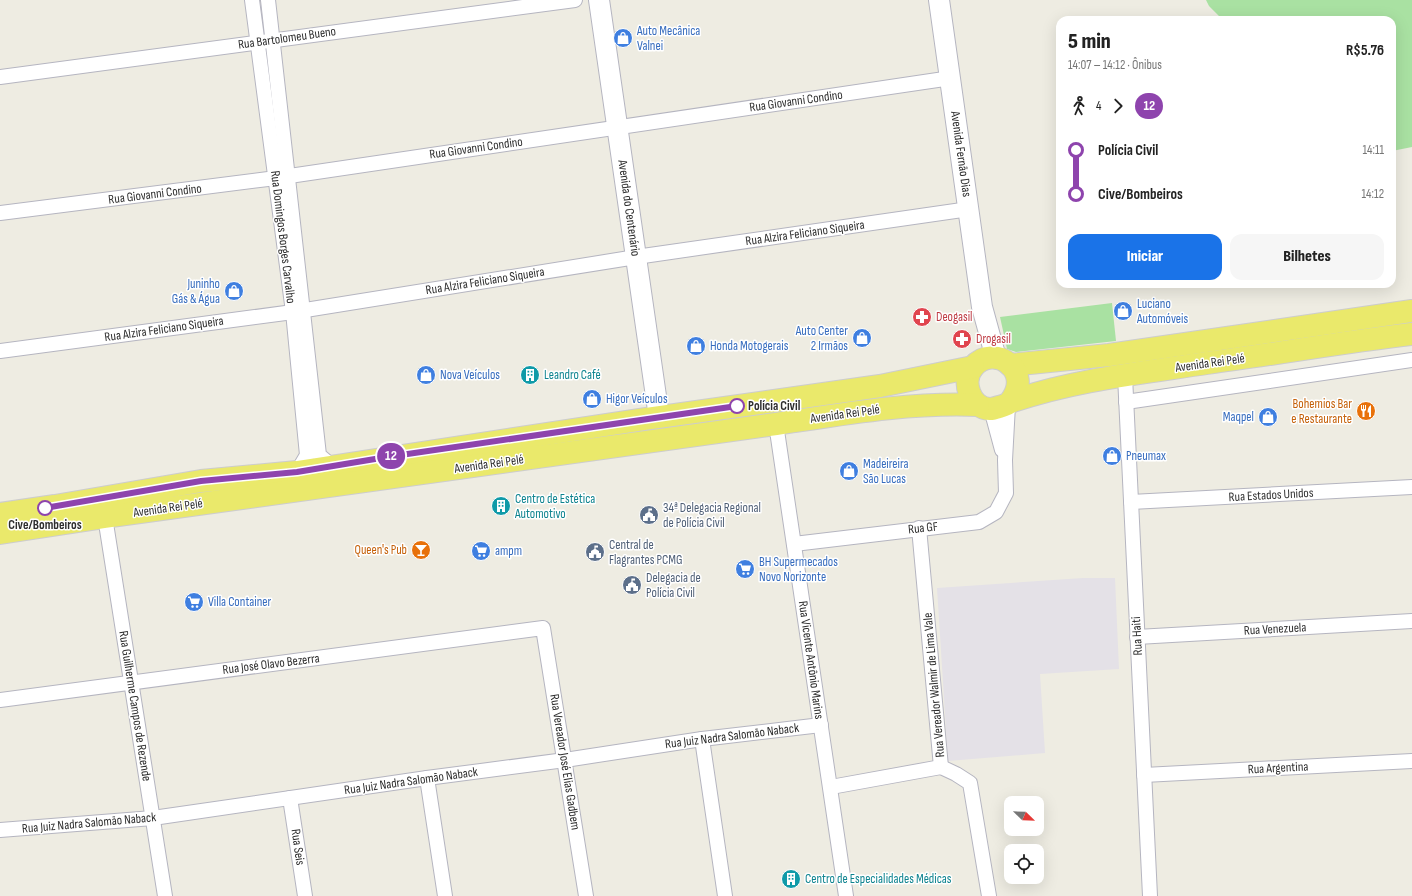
<!DOCTYPE html>
<html lang="pt">
<meta charset="utf-8">
<style>
body{margin:0;font-family:"Sofia Sans Condensed",sans-serif;background:#f6f6f6;color:#222;height:100vh;display:flex;flex-direction:column;font-size:15px;white-space:nowrap}
*{box-sizing:border-box;margin:0}
p{font-size:13px;color:#767676}
.icon{flex:none;width:22px;height:22px;fill:none;stroke:currentColor;stroke-width:2;stroke-linecap:round;stroke-linejoin:round}
.map{position:relative;flex:1;overflow:hidden}
.panel{position:absolute;left:1056px;top:16px;width:340px;height:272px;display:flex;flex-direction:column;background:#fff;border-radius:12px;box-shadow:0 4px 16px #0002}
.panel>*{flex:none}
.badge{padding:0 8px;border-radius:13px;font-size:14px;line-height:26px}
.needle{width:26px;rotate:113deg}
.tools{position:absolute;left:1004px;top:796px;display:grid;gap:8px}
.tools a{display:grid;place-items:center;width:40px;height:40px;border-radius:8px;background:#fff;box-shadow:0 4px 16px #0002;font-size:20px}
.map>.badge{position:absolute;translate:-50% -50%;box-shadow:0 0 0 2px #fff}
.legs{display:flex;align-items:center;gap:6px;height:44px;padding:0 12px;font-size:13px}
.legs p{margin-inline-start:auto}
.headline{display:flex;align-items:center;justify-content:space-between;height:68px;padding:0 12px}
h1{font-size:22px;font-weight:800;line-height:30px}
.button{display:flex;gap:8px;margin-top:auto;padding:8px 12px}
.button a{flex:1;height:46px;border-radius:12px;background:#1a73e8;color:#fff;font-size:16px;font-weight:800;line-height:46px;text-align:center}
.button a+a{background:#f6f6f6;color:#222}
ul{padding:0 12px;list-style:none}
li{display:flex;align-items:center;gap:14px;height:44px;font-size:15px}
li i{display:grid;place-items:center;width:6px;height:100%;margin:0 5px;background:currentColor}
li i::after{content:'';width:10px;height:10px;margin:-5px;border:3px solid;border-radius:50%;background:#fff}
li p{margin-inline-start:auto}
li:first-child i{background:linear-gradient(#0000 50%,currentColor 0)}
li:last-child i{background:linear-gradient(currentColor 50%,#0000 0)}
.map>svg:first-child{display:block}
.industrial{fill:#e4e1e7}
.green{fill:#a9e1a2}
.lines{fill:none;stroke-linecap:round;stroke-linejoin:round}
.street-casing{stroke:#b5b5c0;stroke-width:16}
.secondary-casing{stroke:#b5b5c0;stroke-width:22}
.primary-casing{stroke:#cdcdcd;stroke-width:24}
.street{stroke:#fff;stroke-width:14}
.secondary{stroke:#fff;stroke-width:20}
.primary{stroke:#eae96b;stroke-width:22}
.line-1-casing{stroke:#fff;stroke-width:9}
.line-1{stroke:#8e44ad;stroke-width:6}
.stop-1-dot{fill:#fff;stroke:#8e44ad;stroke-width:2}
.labels{text-anchor:middle;dominant-baseline:central;stroke-width:3;stroke-linejoin:round;paint-order:stroke}
.shop-label{font-size:13px;fill:#366cbe;stroke:#fff;text-anchor:start}
.street-label{font-size:13px;fill:#2e2e2e;stroke:#fff}
.health-label{font-size:13px;fill:#be3a42;stroke:#fff;text-anchor:start}
.culture-label{font-size:13px;fill:#0d838f;stroke:#fff;text-anchor:start}
.food-label{font-size:13px;fill:#c56008;stroke:#fff;text-anchor:end}
.stop-label{font-size:13px;font-weight:bold;fill:#2e2e2e;stroke:#fff;text-anchor:start}
.service-label{font-size:13px;fill:#4e5e75;stroke:#fff;text-anchor:start}
</style>
<div class="map">
<svg width="1412" height="896" viewBox="0 0 1412 896">
<rect width="100%" height="100%" fill="#eeece2"/>
<!-- industrial -->
<path class="industrial" d="M1083,578H1115L1119,669L1040,674L1045,753L948,761L937,588Z"/>
<!-- green -->
<g class="green">
<path d="M1206,0H1412V147L1392,151V20H1223L1209,6Z"/>
<path d="M1112,303L1116,341L1016,352L1007,349L1000,317Z"/>
</g>
<g class="lines">
<!-- street casing -->
<g class="street-casing">
<g id="street">
<path d="M252,0L293,312L307,455L297,472"/>
<path d="M268,0L319,455L332,466"/>
<path d="M0,77L575,0"/>
<path d="M0,213L276,178L951,78"/>
<path d="M0,351L293,312L636,257L969,209"/>
<path d="M1125,376L1150,896"/>
<path d="M1126,402L1412,360"/>
<path d="M991,409L1002,450"/>
<path d="M776,424L846,896"/>
<path d="M1131,502L1412,487"/>
<path d="M105,517L165,896"/>
<path d="M919,528L941,767"/>
<path d="M794,544L979,522L996,512L1006,493L1005,460L1008,405"/>
<path d="M1137,637L1412,621"/>
<path d="M0,700L543,628L586,896"/>
<path d="M702,739L725,896"/>
<path d="M941,767L956,774L970,783L989,896"/>
<path d="M1144,775L1412,761"/>
<path d="M427,778L445,896"/>
<path d="M831,787L941,767"/>
<path d="M290,798L305,896"/>
<path d="M0,830L153,818L427,778L565,760L702,739L821,725"/>
</g>
</g>
<!-- secondary casing -->
<g class="secondary-casing">
<g id="secondary">
<path d="M599,0L659,417"/>
<path d="M939,0L982,307L996,358"/>
</g>
</g>
<!-- primary casing -->
<g class="primary-casing">
<g id="primary">
<path d="M1010,365L1109,355L1412,311"/>
<path d="M1010,402C1035,371 994,342 973,367C961,381 970,408 990,409C993,409 996,408 999,407C1003,406 1007,405 1010,402C1073,380 1141,373 1207,363C1275,354 1344,342 1412,334"/>
<path d="M0,514L55,506L201,481L297,472L645,419L880,386L973,367"/>
<path d="M0,533L105,517L776,424C843,414 910,402 978,405"/>
</g>
</g>
<!-- street -->
<use href="#street" class="street"/>
<!-- secondary -->
<use href="#secondary" class="secondary"/>
<!-- primary -->
<use href="#primary" class="primary"/>
</g>
<g class="lines">
<!-- line-1 casing -->
<g class="line-1-casing">
<path id="line-1" d="M45,508L201,481L297,472L387,457L737,406"/>
</g>
<!-- line-1 -->
<use href="#line-1" class="line-1"/>
</g>
<!-- icons -->
<defs>
<g id="shop-disc" transform="scale(1)"><circle r="9.5" fill="#3f7fe0" stroke="#fff"/><path d="M-5-2.5h2.3a2.7 3.5 0 0 1 5.4 0H5L5.5 6h-11ZM-1.5-2.5h3a1.5 2.3 0 0 0-3 0Z" fill="#fff"/></g>
<g id="pharmacy-disc" transform="scale(1)"><circle r="9.5" fill="#e0444e" stroke="#fff"/><path d="M-2-6h4v4h4v4h-4v4h-4v-4h-4v-4h4Z" fill="#fff"/></g>
<g id="building-disc" transform="scale(1)"><circle r="9.5" fill="#0f9aa8" stroke="#fff"/><path d="M-4-6H4V6H1V3H-1V6H-4ZM-2.5-4.3h1.7v1.8h-1.7ZM.8-4.3h1.7v1.8H.8ZM-2.5-1h1.7V.8h-1.7ZM.8-1h1.7V.8H.8Z" fill="#fff"/></g>
<g id="restaurant-disc" transform="scale(1)"><circle r="9.5" fill="#e8710a" stroke="#fff"/><path d="M-5-6h1v4h1v-4h1v4h1v-4h1v5L-1.5 .5V6h-2V.5L-5-1ZM5-6V6H3V1.5H1.5Q1.5-4 5-6Z" fill="#fff"/></g>
<g id="civic-disc" transform="scale(1)"><circle r="9.5" fill="#5c6f8a" stroke="#fff"/><path d="M-.6-6.5H3V-4.5H.6V-3L4-1V1h2V6H-6V1h2V-1L-.6-3ZM-1.2 2.5V6h2.4V2.5Z" fill="#fff"/></g>
<g id="bar-disc" transform="scale(1)"><circle r="9.5" fill="#e8710a" stroke="#fff"/><path d="M-6-5H6L.8 .8V4.5H3.5V6h-7V4.5H-.8V.8Z" fill="#fff"/></g>
<g id="supermarket-disc" transform="scale(1)"><circle r="9.5" fill="#3f7fe0" stroke="#fff"/><path d="M-6-5.5h2.5l.6 2H6L4.5 2H-2.5L-4.4-4H-6ZM-1.5 3.2a1.3 1.3 0 1 0 .1 0ZM3 3.2a1.3 1.3 0 1 0 .1 0Z" fill="#fff"/></g>
</defs>
<g fill-rule="evenodd">
<use href="#shop-disc" x="623" y="38"/>
<use href="#shop-disc" x="234" y="291"/>
<use href="#shop-disc" x="1123" y="311"/>
<use href="#pharmacy-disc" x="922" y="317"/>
<use href="#shop-disc" x="862" y="338"/>
<use href="#pharmacy-disc" x="962" y="339"/>
<use href="#shop-disc" x="696" y="346"/>
<use href="#shop-disc" x="426" y="375"/>
<use href="#building-disc" x="530" y="375"/>
<use href="#shop-disc" x="592" y="399"/>
<use href="#restaurant-disc" x="1366" y="411"/>
<use href="#shop-disc" x="1268" y="417"/>
<use href="#shop-disc" x="1112" y="456"/>
<use href="#shop-disc" x="849" y="471"/>
<use href="#building-disc" x="501" y="506"/>
<use href="#civic-disc" x="649" y="515"/>
<use href="#bar-disc" x="421" y="550"/>
<use href="#supermarket-disc" x="481" y="551"/>
<use href="#civic-disc" x="595" y="552"/>
<use href="#supermarket-disc" x="745" y="569"/>
<use href="#civic-disc" x="632" y="585"/>
<use href="#supermarket-disc" x="194" y="602"/>
<use href="#building-disc" x="791" y="879"/>
</g>
<!-- markers -->
<g class="stop-1-dot">
<circle cx="737" cy="406" r="7"/>
<circle cx="45" cy="508" r="7"/>
</g>
<g class="labels">
<!-- shop labels -->
<g class="shop-label">
<text x="637" y="31">Auto Mecânica<tspan x="637" dy="15">Valnei</tspan></text>
<text x="220" y="284" text-anchor="end">Juninho<tspan x="220" dy="15">Gás &amp; Água</tspan></text>
<text x="1137" y="304">Luciano<tspan x="1137" dy="15">Automóveis</tspan></text>
<text x="848" y="331" text-anchor="end">Auto Center<tspan x="848" dy="15">2 Irmãos</tspan></text>
<text x="710" y="346">Honda Motogerais</text>
<text x="440" y="375">Nova Veículos</text>
<text x="606" y="399">Higor Veículos</text>
<text x="1254" y="417" text-anchor="end">Maqpel</text>
<text x="1126" y="456">Pneumax</text>
<text x="863" y="464">Madeireira<tspan x="863" dy="15">São Lucas</tspan></text>
<text x="495" y="551">ampm</text>
<text x="759" y="562">BH Supermecados<tspan x="759" dy="15">Novo Norizonte</tspan></text>
<text x="208" y="602">Villa Container</text>
</g>
<!-- street labels -->
<g class="street-label">
<text transform="translate(287 38) rotate(-8)">Rua Bartolomeu Bueno</text>
<text transform="translate(796 101) rotate(-8)">Rua Giovanni Condino</text>
<text transform="translate(476 148) rotate(-8)">Rua Giovanni Condino</text>
<text transform="translate(961 154) rotate(82)">Avenida Fernão Dias</text>
<text transform="translate(155 194) rotate(-7)">Rua Giovanni Condino</text>
<text transform="translate(629 208) rotate(82)">Avenida do Centenário</text>
<text transform="translate(805 233) rotate(-8)">Rua Alzira Feliciano Siqueira</text>
<text transform="translate(283 237) rotate(83)">Rua Domingos Borges Carvalho</text>
<text transform="translate(485 281) rotate(-9)">Rua Alzira Feliciano Siqueira</text>
<text transform="translate(164 329) rotate(-8)">Rua Alzira Feliciano Siqueira</text>
<text transform="translate(1210 363) rotate(-8)">Avenida Rei Pelé</text>
<text transform="translate(845 414) rotate(-8)">Avenida Rei Pelé</text>
<text transform="translate(489 464) rotate(-8)">Avenida Rei Pelé</text>
<text transform="translate(1271 495) rotate(-3)">Rua Estados Unidos</text>
<text transform="translate(168 508) rotate(-8)">Avenida Rei Pelé</text>
<text transform="translate(923 528) rotate(-6)">Rua GF</text>
<text transform="translate(1275 629) rotate(-3)">Rua Venezuela</text>
<text transform="translate(1137 636) rotate(-93)">Rua Haiti</text>
<text transform="translate(811 660) rotate(82)">Rua Vicente Antônio Marins</text>
<text transform="translate(271 664) rotate(-7)">Rua José Olavo Bezerra</text>
<text transform="translate(934 685) rotate(-95)">Rua Vereador Walmir de Lima Vale</text>
<text transform="translate(135 706) rotate(81)">Rua Guilherme Campos de Rezende</text>
<text transform="translate(732 736) rotate(-7)">Rua Juiz Nadra Salomão Naback</text>
<text transform="translate(565 762) rotate(81)">Rua Vereador José Elias Gadbem</text>
<text transform="translate(1278 768) rotate(-3)">Rua Argentina</text>
<text transform="translate(411 781) rotate(-8)">Rua Juiz Nadra Salomão Naback</text>
<text transform="translate(89 823) rotate(-5)">Rua Juiz Nadra Salomão Naback</text>
<text transform="translate(298 847) rotate(82)">Rua Seis</text>
</g>
<!-- health labels -->
<g class="health-label">
<text x="936" y="317">Deogasil</text>
<text x="976" y="339">Drogasil</text>
</g>
<!-- culture labels -->
<g class="culture-label">
<text x="544" y="375">Leandro Café</text>
<text x="515" y="499">Centro de Estética<tspan x="515" dy="15">Automotivo</tspan></text>
<text x="805" y="879">Centro de Especialidades Médicas</text>
</g>
<!-- food labels -->
<g class="food-label">
<text x="1352" y="404">Bohemios Bar<tspan x="1352" dy="15">e Restaurante</tspan></text>
<text x="407" y="550">Queen's Pub</text>
</g>
<!-- stop labels -->
<g class="stop-label">
<text x="748" y="406">Polícia Civil</text>
<text x="45" y="525" text-anchor="middle">Cive/Bombeiros</text>
</g>
<!-- service labels -->
<g class="service-label">
<text x="663" y="508">34ª Delegacia Regional<tspan x="663" dy="15">de Polícia Civil</tspan></text>
<text x="609" y="545">Central de<tspan x="609" dy="15">Flagrantes PCMG</tspan></text>
<text x="646" y="578">Delegacia de<tspan x="646" dy="15">Polícia Civil</tspan></text>
</g>
</g>
</svg>
<div class="tools">
<a><svg class="needle" viewBox="-14 -14 28 28"><path d="M0-13l5 13h-10z" fill="#e53935"/><path d="M0 13l5-13h-10z" fill="#767676"/></svg></a>
<a><svg class="icon" aria-label="locate" viewBox="0 0 24 24"><circle cx="12" cy="12" r="6"/><path d="M12 2v4M12 18v4M2 12h4M18 12h4"/></svg></a>
</div>
<b class="badge" style="left:391px;top:456px;background:#8e44ad;color:#fff">12</b>
<section class="panel">
<div class="headline"><div><h1>5 min</h1><p>14:07 – 14:12 · Ônibus</p></div><b>R$5.76</b></div>
<div class="legs"><svg class="icon" aria-label="walk" viewBox="0 0 24 24"><circle cx="13" cy="4" r="2"/><path d="M13 8l-2 6 4 7M11 14l-3 7M7 12l3-4h3l4 4"/></svg>4<svg class="icon" aria-label="forward" viewBox="0 0 24 24"><path d="M9 5l7 7-7 7"/></svg><b class="badge" style="background:#8e44ad;color:#fff">12</b></div>
<ul>
<li><i style="color:#8e44ad"></i><b>Polícia Civil</b><p>14:11</p></li>
<li><i style="color:#8e44ad"></i><b>Cive/Bombeiros</b><p>14:12</p></li>
</ul>
<div class="button"><a>Iniciar</a><a>Bilhetes</a></div>
</section>
</div>
